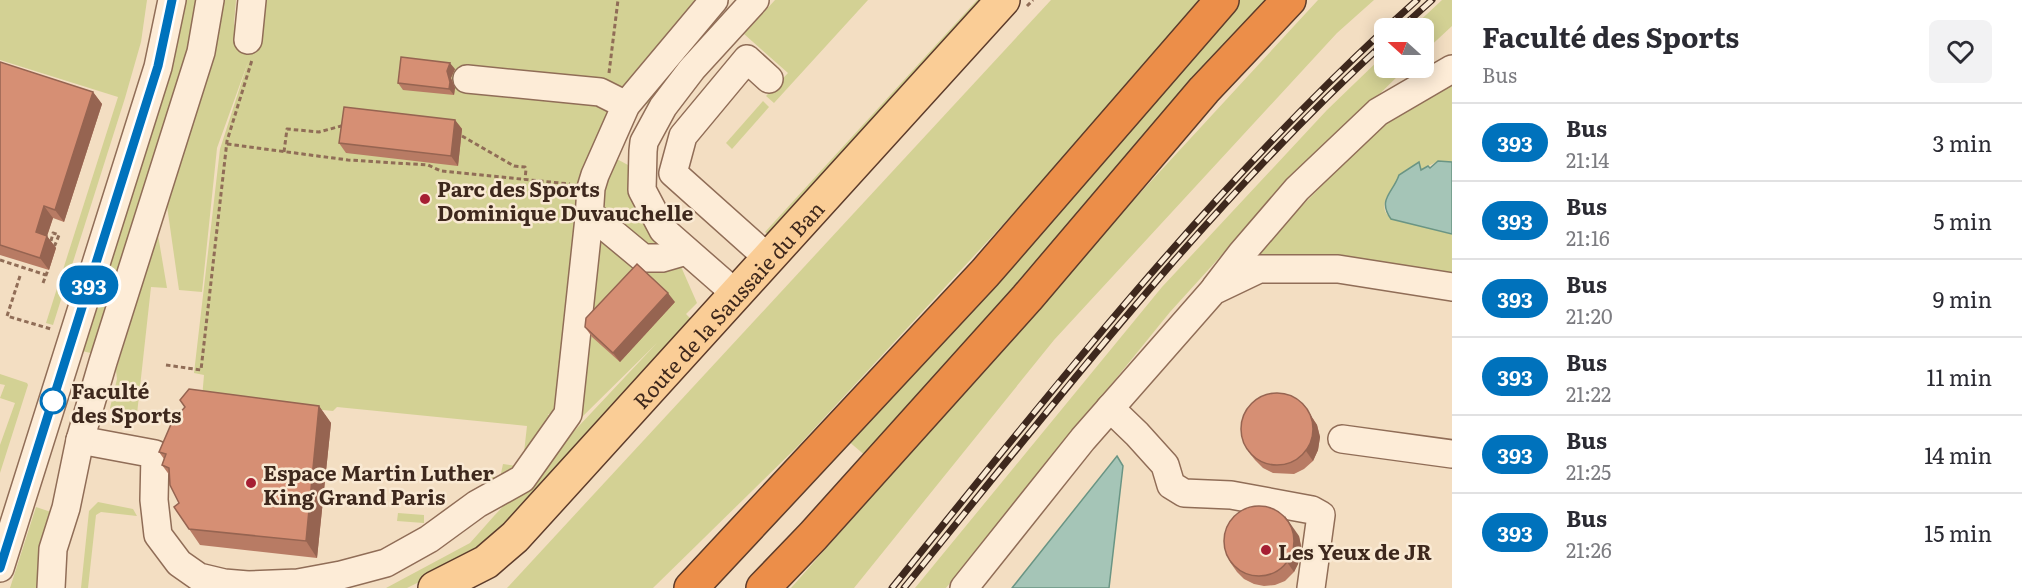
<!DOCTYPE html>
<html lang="fr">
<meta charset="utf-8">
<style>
body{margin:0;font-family:Literata,serif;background:#f2f2f3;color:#2b2b33;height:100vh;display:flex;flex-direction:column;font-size:22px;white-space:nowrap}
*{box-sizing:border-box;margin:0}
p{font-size:20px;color:#7c7c81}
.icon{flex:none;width:33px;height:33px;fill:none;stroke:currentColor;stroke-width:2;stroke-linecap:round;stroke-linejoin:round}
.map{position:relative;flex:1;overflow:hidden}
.side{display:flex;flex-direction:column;background:#fff;width:570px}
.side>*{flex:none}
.badge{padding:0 12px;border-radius:20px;font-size:21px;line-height:39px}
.needle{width:39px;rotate:291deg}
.tools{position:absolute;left:1374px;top:18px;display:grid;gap:12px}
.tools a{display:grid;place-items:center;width:60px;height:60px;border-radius:9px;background:#fff;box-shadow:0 3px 15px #0003;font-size:30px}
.map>.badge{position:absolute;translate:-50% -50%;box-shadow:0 0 0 3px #fff}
.round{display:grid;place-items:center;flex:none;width:63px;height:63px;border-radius:9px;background:#f2f2f3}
.summary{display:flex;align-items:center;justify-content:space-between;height:102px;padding:0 30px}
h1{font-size:28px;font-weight:700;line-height:45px}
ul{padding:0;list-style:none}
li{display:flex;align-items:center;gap:18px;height:78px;padding:0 30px;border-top:2px solid #e1e1e2}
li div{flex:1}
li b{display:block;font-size:22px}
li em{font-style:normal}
li .badge{min-width:66px;font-weight:700;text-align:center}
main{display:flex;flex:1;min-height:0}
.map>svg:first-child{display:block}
.green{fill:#d3d194}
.water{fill:#a5c5b7;stroke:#6a9584;stroke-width:1.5}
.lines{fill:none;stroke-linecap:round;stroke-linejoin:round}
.minor-casing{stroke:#906d57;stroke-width:30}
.major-casing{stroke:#5d3c2b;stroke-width:36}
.highway-casing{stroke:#5d3c2b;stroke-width:36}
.path{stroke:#906d57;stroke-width:3;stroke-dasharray:4.5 3;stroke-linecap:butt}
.minor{stroke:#fdecd7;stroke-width:27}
.major{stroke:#facd96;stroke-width:33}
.highway{stroke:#ec8e49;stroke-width:33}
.rail-casing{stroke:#3e281d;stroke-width:7}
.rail{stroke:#f9e9d3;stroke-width:4.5;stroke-dasharray:14;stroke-linecap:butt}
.wall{fill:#b87b64}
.shaded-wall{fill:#966451}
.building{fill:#d68f74;stroke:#966451;stroke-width:1.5}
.line-casing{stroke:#fff;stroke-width:14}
.line{stroke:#0072bc;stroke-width:9}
.poi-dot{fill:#a61f33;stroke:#f9e9d3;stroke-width:2}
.stop-dot{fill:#fff;stroke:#0072bc;stroke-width:3}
.labels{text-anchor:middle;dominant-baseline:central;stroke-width:5;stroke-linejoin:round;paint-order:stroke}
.poi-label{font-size:21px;font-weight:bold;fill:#3e281d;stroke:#f9e9d3;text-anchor:start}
.street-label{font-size:21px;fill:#3e281d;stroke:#f9e9d3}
.stop-label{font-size:21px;font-weight:bold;fill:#3e281d;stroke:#f9e9d3;text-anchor:start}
</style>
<main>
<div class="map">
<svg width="1452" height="588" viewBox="0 0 1452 588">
<rect width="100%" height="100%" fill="#f3dec2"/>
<!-- green -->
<g class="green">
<path d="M0,0H147L141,42L125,98L53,325L46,323L118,97L0,60Z"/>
<path d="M186,0H202L196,33L95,354L82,351L173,66Z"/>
<path d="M224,0H236L234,24L245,44L261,0H727L652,103L641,105L613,157L628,165L630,186L679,262L697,303L686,314L693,321L518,519L476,554L407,588H386L470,543L494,516L657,343L582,417L548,414L556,424L529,460L485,490L488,476L500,478L503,464L517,466L523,461L527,426L337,407L333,411L202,398L204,375L194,373L220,149L248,62L217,148L202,292L179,290L167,206L211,66Z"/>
<path d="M775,0H868L774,103L766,96L788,73L744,34Z"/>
<path d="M977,0H991L771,237L765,232Z"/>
<path d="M1051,0H1202L1022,204L799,445L653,588H507Z"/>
<path d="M1239,0H1274L867,457L847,440Z"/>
<path d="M1318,0H1374L1337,33L1054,340L854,588H791L1130,204Z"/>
<path d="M1442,0H1452V26L1424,52V28H1412Z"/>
<path d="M1384,55V68H1406L1267,205L1170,312L946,588H915L1162,287L1327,110Z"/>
<path d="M1452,80V162L1438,161L1421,170L1419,163C1408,173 1380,193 1385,211C1386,214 1389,216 1391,219L1452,234V278L1254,254L1403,104Z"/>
<path d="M763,101L769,107L732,149L726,143Z"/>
<path d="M158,235L167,288L151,287L136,423L120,419L110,408L117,379L116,370Z"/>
<path d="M0,374L27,383L28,385L0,473V445L15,403L0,398L5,385L0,384Z"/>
<path d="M98,502L133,509L137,516L101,512L96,515L88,588H81L89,511Z"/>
<path d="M36,507L51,512L44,548L41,588H10Z"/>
<path d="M398,513L424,515V523L397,521Z"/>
</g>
<!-- water -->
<g class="water">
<path d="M1438,161L1452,162V234L1391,219C1377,199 1393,193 1399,175L1419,162L1421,170L1428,166L1430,168Z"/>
<path d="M1117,456L1123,466L1109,588H1012Z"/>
</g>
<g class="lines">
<!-- minor casing -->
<g class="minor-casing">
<g id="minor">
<path d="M248,40L252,0"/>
<path d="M467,79L600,92L626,105"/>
<path d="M686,251L662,258H643L596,219L589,218L591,188L595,175L626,105L714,0"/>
<path d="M768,258L673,173L683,136L747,59L769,79"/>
<path d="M1215,288L1242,253L1297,189L1378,112L1452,69"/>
<path d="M735,293L663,230L642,190L643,151L644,142L663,107L692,69L755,0"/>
<path d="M1110,408L1137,434L1165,465L1171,485L1184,493L1231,495L1312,510L1321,515L1311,588"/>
<path d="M1342,439L1452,454"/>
<path d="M80,440L155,454L154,500L158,535L179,563L199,577L224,583L248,585L298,583L341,575L386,563L429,539L477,504L522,479L568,414L589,218"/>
<path d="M0,568L158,67L172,0"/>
<path d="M51,588L53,549L66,508L80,440L103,362L201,52L210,0"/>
<path d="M964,588L1083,439L1213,291L1259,269H1338L1452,287"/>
</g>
</g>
<!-- major casing -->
<g class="major-casing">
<g id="major">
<path id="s1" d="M435,588L486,562L515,537L1003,0"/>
</g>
</g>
<!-- highway casing -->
<g class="highway-casing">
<g id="highway">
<path d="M691,588L985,273L1222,0"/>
<path d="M763,588L813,536L1027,298L1204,90L1289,0"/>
</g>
</g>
<!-- path -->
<g class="path">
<path d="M1027,6L1033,0"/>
<path d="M609,73L618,0"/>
<path d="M462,136L514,166L525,167L526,169L525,180"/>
<path d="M227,144L348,160L428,165L441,171L570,184"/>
<path d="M284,152L287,129L319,132L345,125"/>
<path d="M51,241L53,233L59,235L55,245L52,244"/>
<path d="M0,260L46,275"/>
<path d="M20,276L7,316L51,329"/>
<path d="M43,283L48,270"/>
<path d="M166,365L201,370L227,141L252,60"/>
</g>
<!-- minor -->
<use href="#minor" class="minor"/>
<!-- major -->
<use href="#major" class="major"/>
<!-- highway -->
<use href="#highway" class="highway"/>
<!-- rail casing -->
<g class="rail-casing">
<g id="rail">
<path d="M1386,28L1417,0"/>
<path d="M1401,28L1432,0"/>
<path d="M892,588C1048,395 1202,199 1384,30"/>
<path d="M904,588C1057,400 1206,207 1384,43"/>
</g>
</g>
<!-- rail -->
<use href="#rail" class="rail"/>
</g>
<!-- wall -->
<g class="wall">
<path d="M0,62L93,92L102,104L64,222L53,218L47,236L56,248L49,270L0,255Z"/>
<path d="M455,69L451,78L455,88L454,95L403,90L398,83Z"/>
<path d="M455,120L462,129L458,166L346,153L339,143Z"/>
<path d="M675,302L620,362L592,337L585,327Z"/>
<path d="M1304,405L1317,425L1320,437L1318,450L1313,461L1304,469L1294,474L1273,473L1263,468L1255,460L1248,451Z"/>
<path d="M319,406L331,423L317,558L200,545L174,507L179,503L170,476L162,465L164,459L159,452Z"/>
<path d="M1299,536L1301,546L1298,564L1294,572L1285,581L1275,585L1264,586L1254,584L1244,579L1237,572L1230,562Z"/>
</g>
<!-- shaded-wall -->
<g class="shaded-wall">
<path d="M450,63L455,69L451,78L455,88L454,95L449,89L447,71Z"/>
<path d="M93,92L102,104L64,222L55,210Z"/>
<path d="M455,120L462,129L458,166L451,156Z"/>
<path d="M44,206L53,218L47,236L56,248L49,270L40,258L36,232Z"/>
<path d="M668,293L675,302L620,362L613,353Z"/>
<path d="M1304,405L1317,425L1320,437L1318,450L1313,461L1306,451Z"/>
<path d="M319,406L331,423L317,558L306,541Z"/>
<path d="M1285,516L1299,536L1301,546L1298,564L1294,572L1287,562Z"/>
</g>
<!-- building -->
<g class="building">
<path d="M401,57L450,63L447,71L450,82L449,89L398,83Z"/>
<path d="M0,62L93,92L55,210L44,206L36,232L47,236L40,258L0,245Z"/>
<path d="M344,107L455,120L451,156L339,143Z"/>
<path d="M637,264L668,293L613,353L585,327L586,318Z"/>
<path d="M189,389L319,406L306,541L189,529L174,507L179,503L170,485L169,468L162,465L166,454L159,452L172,422L185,407L180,400Z"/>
<circle cx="1277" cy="429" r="36"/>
<circle cx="1259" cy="541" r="35"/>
</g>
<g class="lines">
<!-- line casing -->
<g class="line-casing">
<path id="line" d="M0,568L158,66L172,0"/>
</g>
<!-- line -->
<use href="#line" class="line"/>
</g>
<!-- markers -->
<g class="poi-dot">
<circle cx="425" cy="199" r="6"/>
<circle cx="251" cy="483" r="6"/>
<circle cx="1266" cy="550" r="6"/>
</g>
<circle class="stop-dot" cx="53" cy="401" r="12"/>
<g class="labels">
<!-- poi labels -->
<g class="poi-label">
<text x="437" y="187">Parc des Sports<tspan x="437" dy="24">Dominique Duvauchelle</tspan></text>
<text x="263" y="471">Espace Martin Luther<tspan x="263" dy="24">King Grand Paris</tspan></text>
<text x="1278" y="550">Les Yeux de JR</text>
</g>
<!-- street labels -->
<g class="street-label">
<text stroke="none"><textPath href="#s1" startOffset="411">Route de la Saussaie du Ban</textPath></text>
</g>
<!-- stop labels -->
<g class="stop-label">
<text x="71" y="389">Faculté<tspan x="71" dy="24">des Sports</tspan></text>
</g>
</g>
</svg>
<div class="tools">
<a><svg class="needle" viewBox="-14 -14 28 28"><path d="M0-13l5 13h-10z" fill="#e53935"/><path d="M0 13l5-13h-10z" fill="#7c7c81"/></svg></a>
</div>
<b class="badge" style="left:89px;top:285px;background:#0072bc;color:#fff">393</b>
</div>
<section class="side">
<div class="summary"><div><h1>Faculté des Sports</h1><p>Bus</p></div><a class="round"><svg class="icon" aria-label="heart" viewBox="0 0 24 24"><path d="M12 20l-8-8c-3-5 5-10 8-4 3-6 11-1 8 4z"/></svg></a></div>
<ul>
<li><span class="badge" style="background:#0072bc;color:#fff">393</span><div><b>Bus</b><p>21:14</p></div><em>3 min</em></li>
<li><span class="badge" style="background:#0072bc;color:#fff">393</span><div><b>Bus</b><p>21:16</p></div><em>5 min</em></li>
<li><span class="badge" style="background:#0072bc;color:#fff">393</span><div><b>Bus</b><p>21:20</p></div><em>9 min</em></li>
<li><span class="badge" style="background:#0072bc;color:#fff">393</span><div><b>Bus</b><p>21:22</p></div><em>11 min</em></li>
<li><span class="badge" style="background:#0072bc;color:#fff">393</span><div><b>Bus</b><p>21:25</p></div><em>14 min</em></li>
<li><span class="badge" style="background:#0072bc;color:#fff">393</span><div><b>Bus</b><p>21:26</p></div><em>15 min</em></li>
</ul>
</section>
</main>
